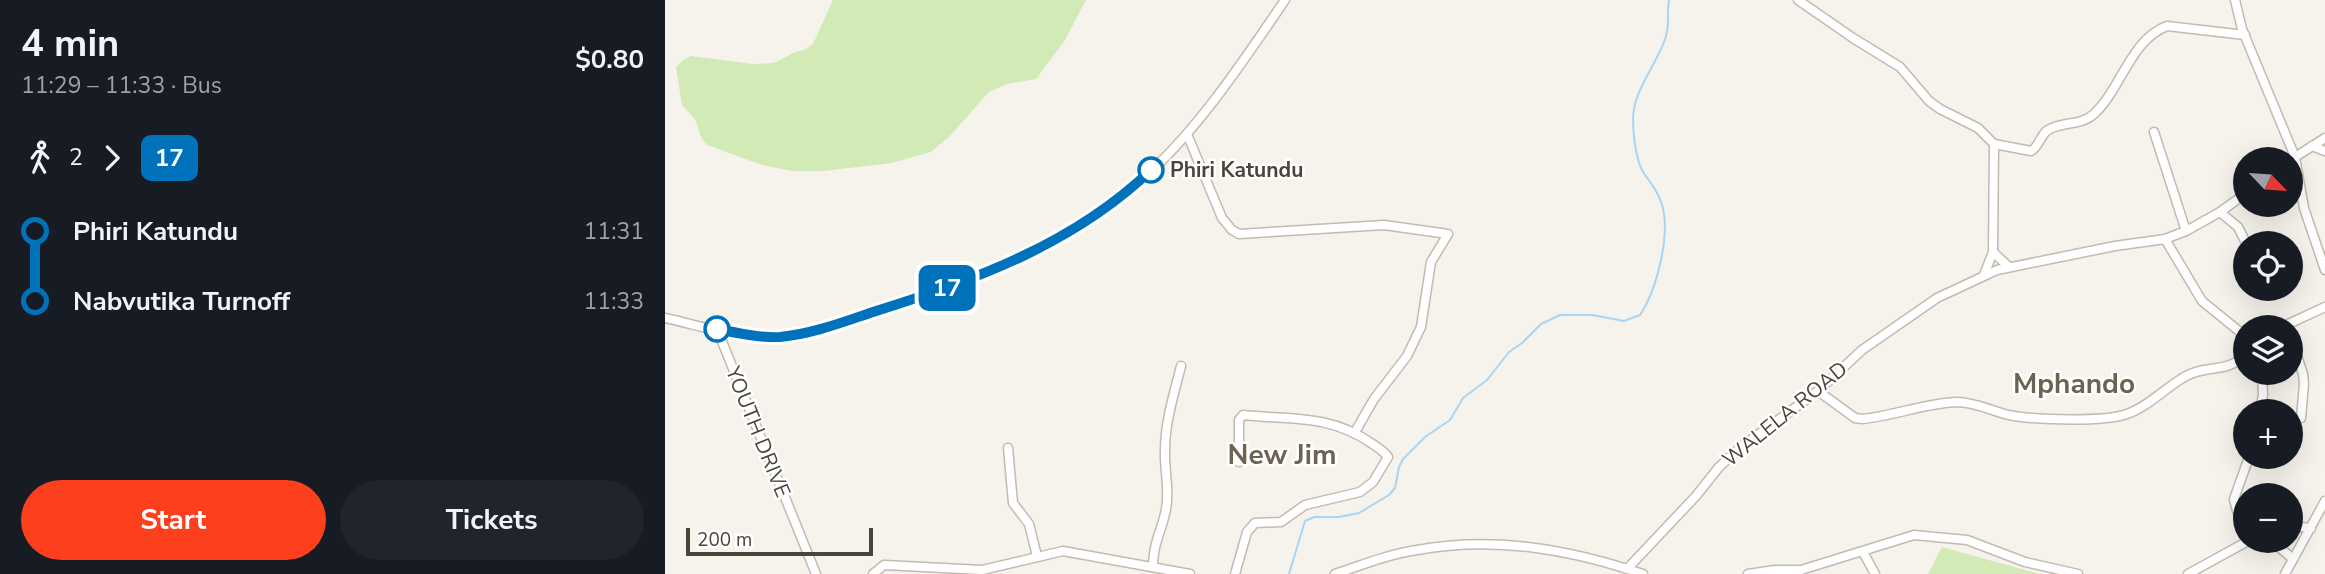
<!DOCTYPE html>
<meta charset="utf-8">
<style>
body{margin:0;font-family:"Nunito Sans",sans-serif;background:#20242c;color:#f1f3f6;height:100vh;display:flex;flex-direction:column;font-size:26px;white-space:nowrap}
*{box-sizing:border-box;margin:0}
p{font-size:23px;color:#9ea1a6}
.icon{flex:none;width:38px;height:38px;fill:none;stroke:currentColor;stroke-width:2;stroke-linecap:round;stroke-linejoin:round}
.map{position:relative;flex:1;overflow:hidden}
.sheet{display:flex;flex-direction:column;background:#171b24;width:665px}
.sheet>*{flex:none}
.badge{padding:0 14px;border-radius:10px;font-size:24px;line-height:46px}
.needle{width:46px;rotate:115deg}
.controls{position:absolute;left:1568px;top:147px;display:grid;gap:14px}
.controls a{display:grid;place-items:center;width:70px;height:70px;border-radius:50%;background:#171b24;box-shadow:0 7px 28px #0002;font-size:35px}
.scale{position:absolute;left:21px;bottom:18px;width:187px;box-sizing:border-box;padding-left:7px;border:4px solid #4b4439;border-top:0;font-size:19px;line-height:24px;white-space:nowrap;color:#4b4439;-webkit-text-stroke:5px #fff;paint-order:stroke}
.map>.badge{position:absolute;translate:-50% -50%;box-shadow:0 0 0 4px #fff}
.legs{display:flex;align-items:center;gap:10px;height:77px;padding:0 21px;font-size:23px}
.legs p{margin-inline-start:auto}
.headline{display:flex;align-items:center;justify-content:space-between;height:119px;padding:0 21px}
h1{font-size:38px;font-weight:700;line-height:52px}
.cta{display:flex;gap:14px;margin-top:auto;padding:14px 21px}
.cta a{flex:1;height:80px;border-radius:42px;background:#fc3f1d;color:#fff;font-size:28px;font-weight:700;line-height:80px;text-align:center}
.cta a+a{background:#20242c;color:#f1f3f6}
ul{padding:0 21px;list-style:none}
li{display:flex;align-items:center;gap:24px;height:70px;font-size:26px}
li i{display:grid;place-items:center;width:10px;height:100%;margin:0 9px;background:currentColor}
li i::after{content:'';width:18px;height:18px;margin:-9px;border:5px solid;border-radius:50%;background:#171b24}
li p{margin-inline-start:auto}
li:first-child i{background:linear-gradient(#0000 50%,currentColor 0)}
li:last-child i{background:linear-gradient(currentColor 50%,#0000 0)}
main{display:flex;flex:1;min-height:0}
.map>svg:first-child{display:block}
.green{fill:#d2eab5}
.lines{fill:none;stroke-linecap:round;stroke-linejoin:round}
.stream{stroke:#a9d4f2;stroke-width:2}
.minor-casing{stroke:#c2bbae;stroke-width:11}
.minor{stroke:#fff;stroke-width:8}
.line-1-casing{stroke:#fff;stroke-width:16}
.line-1{stroke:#0072bc;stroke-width:10}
.stop-1-dot{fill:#fff;stroke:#0072bc;stroke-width:3.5}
.labels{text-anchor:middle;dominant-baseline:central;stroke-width:5;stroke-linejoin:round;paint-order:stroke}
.stop-label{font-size:21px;font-weight:bold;fill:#4b4439;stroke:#fff;text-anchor:start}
.street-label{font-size:21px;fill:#4b4439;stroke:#fff}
.district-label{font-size:28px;font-weight:bold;fill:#6e6250;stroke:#fff}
</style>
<main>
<section class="sheet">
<div class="headline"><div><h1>4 min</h1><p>11:29 – 11:33 · Bus</p></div><b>$0.80</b></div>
<div class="legs"><svg class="icon" aria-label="walk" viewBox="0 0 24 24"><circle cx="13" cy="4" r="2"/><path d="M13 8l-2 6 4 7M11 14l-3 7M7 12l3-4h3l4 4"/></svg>2<svg class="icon" aria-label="forward" viewBox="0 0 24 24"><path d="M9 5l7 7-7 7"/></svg><b class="badge" style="background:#0072bc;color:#fff">17</b></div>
<ul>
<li><i style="color:#0072bc"></i><b>Phiri Katundu</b><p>11:31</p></li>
<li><i style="color:#0072bc"></i><b>Nabvutika Turnoff</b><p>11:33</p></li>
</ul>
<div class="cta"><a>Start</a><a>Tickets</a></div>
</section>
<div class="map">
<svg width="1660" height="574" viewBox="0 0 1660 574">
<rect width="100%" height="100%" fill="#f6f3ec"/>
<!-- green -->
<g class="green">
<path d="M168,0H421L400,40L371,79L342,84L324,92L284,137L266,152L227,163L158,171H127L97,165L42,145L36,137L30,119L17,105L11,67L18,60L26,56L88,64L109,63L128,53L141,49L148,44Z"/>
<path d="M1277,547L1374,574H1263Z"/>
</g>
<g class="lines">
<!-- stream -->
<path class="stream" d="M624,574L640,521L649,517H674L694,513L724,495L730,488L734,467L738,459L760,437L785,420L798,398L822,380L844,352L857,343L876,324L895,315H927L959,321L975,315C992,289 1009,227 994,197C990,187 982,179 977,170C970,156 968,132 968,117C969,91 990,66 999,42C1006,25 1001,16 1004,0"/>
<!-- minor casing -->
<g class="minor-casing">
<g id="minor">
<path d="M1133,0L1188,38L1235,67L1264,101L1275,109L1313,128L1329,144L1328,252L1319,275"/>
<path d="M1570,0L1577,29L1630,157L1639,208L1660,270"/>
<path d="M1489,132L1521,231"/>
<path d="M522,134L557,218L567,230L574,234L719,225L783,234L766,262L756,327L742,356L709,399L690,432"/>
<path d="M1329,144L1366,151C1375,146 1375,135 1383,130C1398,121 1416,126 1429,114C1457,88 1465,40 1502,26L1580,35"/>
<path d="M1647,146L1660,151"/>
<path d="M1627,159L1660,138"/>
<path d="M1555,212L1573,227L1581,243"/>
<path d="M1500,239L1537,301L1580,336"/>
<path d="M1328,252L1344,267"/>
<path d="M0,318C37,326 77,340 115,337C147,335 178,322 208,312C299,283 396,250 470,186C531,133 575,66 620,0"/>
<path d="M1617,327L1660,307"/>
<path d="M52,329L151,574"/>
<path d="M1626,338L1638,374L1639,384L1636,418"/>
<path d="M1153,391L1190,418L1197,419C1229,416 1260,403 1292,402C1312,402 1330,413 1349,416C1374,420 1440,422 1462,414C1483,407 1501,387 1521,376C1543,364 1558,374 1580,356"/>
<path d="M1595,411L1598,395L1597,373"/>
<path d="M343,448L348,503L364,524L372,556"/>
<path d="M1580,517L1572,511L1569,499L1584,457"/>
<path d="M1626,526L1646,528"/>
<path d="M1607,541L1628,559"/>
<path d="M1198,552L1210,574"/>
<path d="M488,567C488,542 497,531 501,509C505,489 499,470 500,450C500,422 509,394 516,366"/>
<path d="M962,569L1031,496L1054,467L1076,447L1153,391L1197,350L1272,298L1332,270L1450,246L1500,239L1521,231L1555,212L1580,194"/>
<path d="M208,574L219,565L317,570L398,551L525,574"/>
<path d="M570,574L582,532L590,523L616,522L640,505L695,492L708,482L723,457C718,450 712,447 706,443C664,414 625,420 578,415L574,420V462"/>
<path d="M670,574C697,565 724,554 752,550C829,536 904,549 978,574"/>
<path d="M1083,574L1110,570H1136L1249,535L1302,540L1360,562L1413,574"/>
<path d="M1523,574L1583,541"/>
<path d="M1620,574L1660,501"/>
</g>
</g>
<!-- minor -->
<use href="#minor" class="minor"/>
</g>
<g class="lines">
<!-- line-1 casing -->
<g class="line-1-casing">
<path id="line-1" d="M52,329C73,333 94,338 115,337C147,334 178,322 208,312C308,281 409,244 486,170"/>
</g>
<!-- line-1 -->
<use href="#line-1" class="line-1"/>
</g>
<!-- markers -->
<g class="stop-1-dot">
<circle cx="486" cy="170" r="12"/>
<circle cx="52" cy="329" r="12"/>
</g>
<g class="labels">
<!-- stop labels -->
<g class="stop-label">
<text x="505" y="170">Phiri Katundu</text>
</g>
<!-- street labels -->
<g class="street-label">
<text transform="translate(1120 414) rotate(-39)">WALELA ROAD</text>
<text transform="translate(93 432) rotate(68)">YOUTH DRIVE</text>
</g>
<!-- district labels -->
<g class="district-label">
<text x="1409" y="384">Mphando</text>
<text x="617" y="455">New Jim</text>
</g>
</g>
</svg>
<div class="controls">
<a><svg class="needle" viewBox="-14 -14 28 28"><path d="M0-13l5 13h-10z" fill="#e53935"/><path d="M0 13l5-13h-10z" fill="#9ea1a6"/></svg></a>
<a><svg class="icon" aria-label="locate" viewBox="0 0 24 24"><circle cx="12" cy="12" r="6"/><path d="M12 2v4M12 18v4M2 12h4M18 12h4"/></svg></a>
<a><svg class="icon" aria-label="layers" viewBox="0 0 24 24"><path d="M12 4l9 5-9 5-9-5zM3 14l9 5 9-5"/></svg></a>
<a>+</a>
<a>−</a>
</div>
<div class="scale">200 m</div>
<b class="badge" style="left:282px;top:288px;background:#0072bc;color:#fff">17</b>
</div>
</main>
